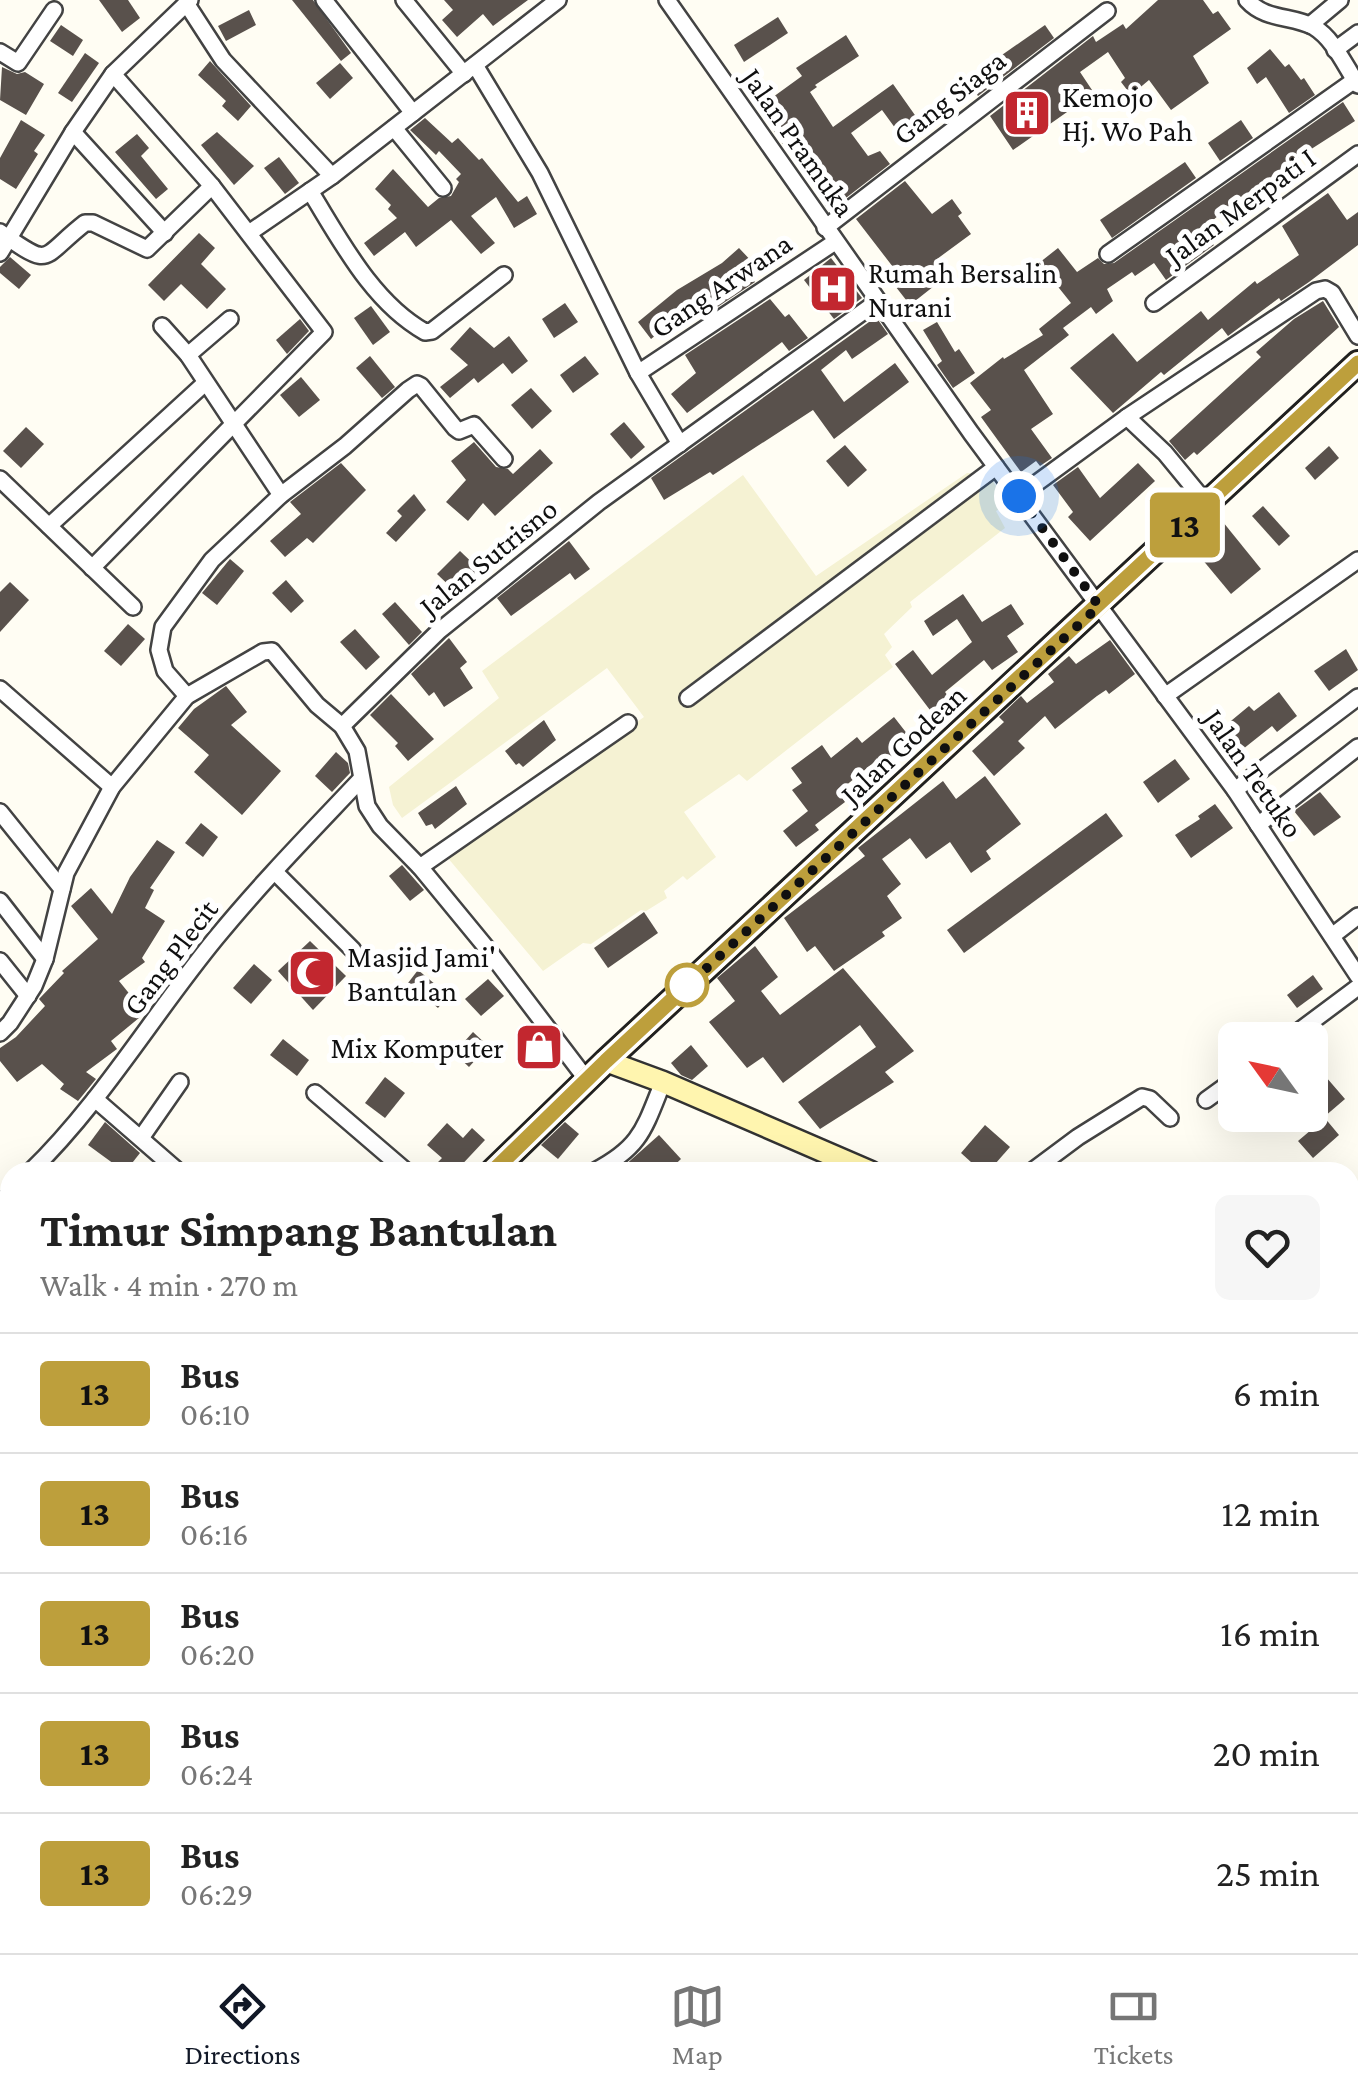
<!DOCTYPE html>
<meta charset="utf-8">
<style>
body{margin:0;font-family:"Crimson Pro",serif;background:#f6f6f6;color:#222;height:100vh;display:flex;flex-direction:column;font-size:38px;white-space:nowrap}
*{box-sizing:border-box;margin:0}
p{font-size:32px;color:#767676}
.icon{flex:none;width:55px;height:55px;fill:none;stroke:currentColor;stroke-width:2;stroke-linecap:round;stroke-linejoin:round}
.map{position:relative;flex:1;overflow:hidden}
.sheet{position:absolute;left:0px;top:1162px;width:1360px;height:792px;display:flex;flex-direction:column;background:#fff;border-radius:30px 30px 0 0;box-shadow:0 10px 40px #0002}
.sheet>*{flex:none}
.badge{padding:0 20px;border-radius:8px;font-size:35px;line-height:65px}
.needle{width:65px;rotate:303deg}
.tools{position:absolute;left:1218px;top:1022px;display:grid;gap:20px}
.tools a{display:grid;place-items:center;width:110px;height:110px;border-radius:15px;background:#fff;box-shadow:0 10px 40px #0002;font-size:50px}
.you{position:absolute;width:50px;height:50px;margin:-25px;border:8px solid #fff;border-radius:50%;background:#1a73e8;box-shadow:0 0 0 15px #1a73e833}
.map>.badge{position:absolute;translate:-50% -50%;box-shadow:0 0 0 5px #fff}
.round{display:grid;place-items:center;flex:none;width:105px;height:105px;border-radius:15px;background:#f6f6f6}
.overview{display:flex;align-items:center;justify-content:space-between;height:170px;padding:0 40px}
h1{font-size:48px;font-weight:700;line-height:75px}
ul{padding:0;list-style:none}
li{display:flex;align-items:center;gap:30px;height:120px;padding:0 40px;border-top:2px solid #e0e0e0}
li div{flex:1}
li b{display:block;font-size:38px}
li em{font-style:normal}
li .badge{min-width:110px;font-weight:700;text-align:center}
.tab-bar{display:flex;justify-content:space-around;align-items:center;height:140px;border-top:2px solid #e0e0e0;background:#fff;font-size:28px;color:#767676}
.tab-bar a{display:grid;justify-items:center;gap:5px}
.tab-bar .active{color:#111827}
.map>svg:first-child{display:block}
.farmland{fill:#f5f2d3}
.building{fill:#59514c}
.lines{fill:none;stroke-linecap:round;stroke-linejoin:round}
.minor-casing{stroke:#434343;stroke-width:20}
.secondary-casing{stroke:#323232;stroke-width:25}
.primary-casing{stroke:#212121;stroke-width:28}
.minor{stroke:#fff;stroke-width:15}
.secondary{stroke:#fff5af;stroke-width:20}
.primary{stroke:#f8d56a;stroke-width:22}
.line-casing{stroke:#fff;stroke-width:22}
.line{stroke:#bd9f3c;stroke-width:15}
.walk{stroke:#101010;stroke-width:10;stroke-dasharray:0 18}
.stop-dot{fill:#fff;stroke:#bd9f3c;stroke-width:5}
.labels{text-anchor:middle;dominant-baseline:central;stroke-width:10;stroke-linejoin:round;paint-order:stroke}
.poi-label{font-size:30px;fill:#101010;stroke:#fff;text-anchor:start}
.street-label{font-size:30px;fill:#101010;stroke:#fff}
</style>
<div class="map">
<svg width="1358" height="1953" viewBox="0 0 1358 1953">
<rect width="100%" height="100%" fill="#fffdf3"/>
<!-- farmland -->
<path class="farmland" d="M967,473L988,474L1008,504L996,511L1005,528L910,602L912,607L884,634L892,647L885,655L893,667L747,781L739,774L684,812L716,857L687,880L683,876L664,891L667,898L646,911L641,910L591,944L583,943L543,971L447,857L644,717L607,668L402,818L393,805L389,787L499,698L482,671L743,475L816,576Z"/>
<!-- building -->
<g class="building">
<path d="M99,0H128L140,18L122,32Z"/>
<path d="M292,0H313L351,53L341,61Z"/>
<path d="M444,0H528L493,26L483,14L457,37L442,20L453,10Z"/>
<path d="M1158,0H1203L1213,14L1218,11L1231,29L1193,56L1209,83L1171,110L1149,80L1131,95L1121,82L1125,78L1108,52L1080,72L1094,93L1013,150L990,116L1093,36L1096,42L1123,24L1126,29Z"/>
<path d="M249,10L256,25L226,41L218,26Z"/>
<path d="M778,17L788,33L744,62L734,45Z"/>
<path d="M61,25L83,40L73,56L50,41Z"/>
<path d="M1045,25L1054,38L978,96L966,80Z"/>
<path d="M846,35L859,56L815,85L817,87L810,92L833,127L893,84L917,118L898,132L882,110L851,133L868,156L880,151L890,164L829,211L816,192L826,185L795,140L785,147L758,108L802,76L796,68Z"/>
<path d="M1270,49L1285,67L1289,64L1301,80L1304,78L1315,95L1289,113L1266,77L1257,84L1247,68Z"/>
<path d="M85,53L99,63L72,102L58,93Z"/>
<path d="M210,61L251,106L238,121L222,106L226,101L198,75Z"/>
<path d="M340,63L353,78L330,99L316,83Z"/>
<path d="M2,67L17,74L25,72L44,84L26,115L0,100Z"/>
<path d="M1343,102L1355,121L1291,162L1301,178L1288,186L1280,172L1229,206L1202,230L1214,245L1166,280L1154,263L1135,276L1132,272L1107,289L1113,301L1096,314L1091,307L1063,328L1069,335L1024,370L1053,414L1031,429L1052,458L1040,466L1036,461L1021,472L981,417L991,410L970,383L1003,357L1004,359L1043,335L1039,329L1071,303L1039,263L1058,248L1077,272L1098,258L1104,264L1114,263Z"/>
<path d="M425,118L452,143L458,138L479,160L482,158L518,202L527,196L537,214L514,228L496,197L471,216L495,243L481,254L451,220L416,247L405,232L374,256L364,243L397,218L388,209L391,205L375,189L393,169L428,207L439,198L451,196L459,182L456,179L461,174L439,151L436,155L410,130Z"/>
<path d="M21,120L45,135L34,151L38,154L16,189L0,179V158Z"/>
<path d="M1241,120L1253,138L1220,161L1208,143Z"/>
<path d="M217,132L254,166L234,185L201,145Z"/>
<path d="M137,134L149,148L141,156L168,189L156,199L115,152Z"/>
<path d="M279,157L299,183L285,194L264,168Z"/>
<path d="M1185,162L1196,178L1112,238L1100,220Z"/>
<path d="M905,181L932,214L952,199L962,213L958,216L971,234L937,259L948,275L910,305L885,273L893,267L856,219Z"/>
<path d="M1328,193L1347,220L1358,212V245L1309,282L1281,301L1279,298L1228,336L1222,328L1164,375L1161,372L1113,413L1070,368L1113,333L1137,362L1201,311L1208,320L1255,281L1257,284L1299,255L1282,226Z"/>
<path d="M199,233L215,248L201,264L226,289L207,309L181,284L164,301L148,285Z"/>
<path d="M739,248L756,266L748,273L755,282L701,318L692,306L651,339L638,322L677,290L722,263Z"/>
<path d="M10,257L31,275L19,289L0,273V267Z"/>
<path d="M831,258L862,298L834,319L804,280Z"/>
<path d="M770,299L785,317L789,314L808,338L789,351L782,342L687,413L671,394L696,373L685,355Z"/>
<path d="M1323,301L1339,327L1197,455L1194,452L1185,460L1169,441L1261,357L1256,352L1294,319Z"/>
<path d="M565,303L578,322L554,338L542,319Z"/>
<path d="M371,306L390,332L373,345L354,318Z"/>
<path d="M876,317L888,334L852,359L846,350L821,370L844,402L895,363L909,382L834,439L813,410L713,475L710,472L664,500L651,478Z"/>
<path d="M300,319L309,331L287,354L276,340Z"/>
<path d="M937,322L955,352L959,349L975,373L953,388L937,365L942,361L923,330Z"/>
<path d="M470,327L494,348L509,336L528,361L512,374L503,363L478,383L474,378L450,398L440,387L468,365L450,349Z"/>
<path d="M370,356L395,387L382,398L356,368Z"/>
<path d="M585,356L599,374L573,393L560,375Z"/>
<path d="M301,377L320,400L299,417L280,395Z"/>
<path d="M531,388L552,411L532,429L511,405Z"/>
<path d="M624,422L645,447L631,459L610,434Z"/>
<path d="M26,427L44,444L21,468L3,451Z"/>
<path d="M474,442L496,467L508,469L513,474L540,449L553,463L495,516L483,503L468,521L446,502L466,480L451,461Z"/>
<path d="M845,445L867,470L848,487L826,461Z"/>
<path d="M1329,446L1339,458L1315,480L1305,468Z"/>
<path d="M341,463L366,490L313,543L307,538L285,557L270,541L301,514L290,502Z"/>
<path d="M1138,463L1155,481L1090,541L1068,517L1073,512L1053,485L1078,467L1100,498Z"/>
<path d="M414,494L426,510L396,542L386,533L402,516L397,511Z"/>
<path d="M1263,506L1290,536L1279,546L1252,516Z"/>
<path d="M1223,522L1261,569L1231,594L1192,547Z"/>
<path d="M569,541L590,569L575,580L570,573L511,616L497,598Z"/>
<path d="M460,551L481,571L458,594L437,574Z"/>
<path d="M230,559L244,571L217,605L202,593Z"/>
<path d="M286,580L304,601L291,613L272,593Z"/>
<path d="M10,582L29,600L0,632V592Z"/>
<path d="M963,594L982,622L1011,604L1024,624L1007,636L1018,652L992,670L984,660L945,692L951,700L933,714L895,664L913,650L932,675L972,642L957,619L933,636L924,621Z"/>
<path d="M395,602L422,632L409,645L382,614Z"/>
<path d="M128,624L145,639L121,666L104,651Z"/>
<path d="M355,629L380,657L366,670L340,642Z"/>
<path d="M449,638L467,662L460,668L473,688L444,707L434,692L429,696L411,674Z"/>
<path d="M1110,640L1135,674L1109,694L1106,690L1097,696L1055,729L1045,716L1018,741L1025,748L994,776L972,751L1004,722L999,717L1021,696L1027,703L1054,682L1048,674L1069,656L1076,664Z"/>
<path d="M1346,649L1358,670L1329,691L1314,671Z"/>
<path d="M226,686L247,712L231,725L281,771L242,815L194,772L209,755L178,728L194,709Z"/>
<path d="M1279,692L1297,716L1277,732L1272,726L1238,753L1220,730L1249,706L1254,711Z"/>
<path d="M391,694L434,739L408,761L395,746L398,743L370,715Z"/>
<path d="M894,717L912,740L882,764L878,759L838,792L845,802L815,825L819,830L796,847L783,831L808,811L792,790L802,783L791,768L822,745L831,758L857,737L862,743Z"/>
<path d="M544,720L556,740L523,767L519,763L516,765L505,751Z"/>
<path d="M336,752L348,763L350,773L332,792L315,776Z"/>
<path d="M1175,759L1190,779L1158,803L1143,782Z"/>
<path d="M985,776L1021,824L986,851L991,859L971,873L950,842L926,859L910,838L882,859L901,884L887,896L902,918L882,932L885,936L834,971L815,946L807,952L784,918L865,856L858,848L943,781L956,799Z"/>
<path d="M456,786L467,804L435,829L432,824L426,826L418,813Z"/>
<path d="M1320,792L1341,817L1314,836L1294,811Z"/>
<path d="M1215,804L1233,828L1191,858L1175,835L1200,819L1198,816Z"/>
<path d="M1106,813L1123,836L964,953L947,930Z"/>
<path d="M201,823L218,837L203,857L185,843Z"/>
<path d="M157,840L175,852L150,888L154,890L145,908L165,921L142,958L145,962L119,981L145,1013L111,1041L117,1049L86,1072L96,1079L78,1101L60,1089L64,1084L42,1064L17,1082L0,1061V1048L16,1037L45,1006L39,999L64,973L62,971L98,939L71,906L91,888L112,914L130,877Z"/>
<path d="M402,865L424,890L410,901L389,876Z"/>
<path d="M644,912L658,933L608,968L594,948Z"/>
<path d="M310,941L346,976L313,1010L278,971Z"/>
<path d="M755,946L778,977L761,991L780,1015L843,968L914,1051L885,1072L894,1082L820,1129L798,1102L876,1047L860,1025L783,1083L763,1057L747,1068L709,1022L735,1001L717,978Z"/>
<path d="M254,964L272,980L251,1004L233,988Z"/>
<path d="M418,970L448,995L438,1008L408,983Z"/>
<path d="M1313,975L1323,989L1297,1008L1287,995Z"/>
<path d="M488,979L504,996L481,1016L465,999Z"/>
<path d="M473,1032L488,1046L469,1067L454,1053Z"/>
<path d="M283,1039L309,1060L297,1076L270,1055Z"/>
<path d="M691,1045L708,1066L692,1080L681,1075L671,1063Z"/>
<path d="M385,1077L405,1093L385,1118L365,1103Z"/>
<path d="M1326,1077L1345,1099L1324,1117L1339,1135L1313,1158L1298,1141L1311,1130L1298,1115H1310V1091Z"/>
<path d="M105,1122L140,1153L125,1172L88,1145Z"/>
<path d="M565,1122L579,1134L558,1159L541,1145Z"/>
<path d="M447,1123L463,1138L472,1128L485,1140L455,1172H428L442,1158L427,1145Z"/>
<path d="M985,1125L1010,1147L988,1172H982L961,1153Z"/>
<path d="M659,1135L681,1159L667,1172H627L623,1167Z"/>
</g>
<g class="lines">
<!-- minor casing -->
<g class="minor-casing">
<g id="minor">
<path d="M324,0L413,113"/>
<path d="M404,0L464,74"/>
<path d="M667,0L971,433L1235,790L1358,976"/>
<path d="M1247,0C1266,21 1292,15 1314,27C1334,39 1345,66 1358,85"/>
<path d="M186,3L223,60L332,176"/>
<path d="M1310,25L1340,0"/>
<path d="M1335,50L1358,33"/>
<path d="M0,52L18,63L54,10"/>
<path d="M475,65L540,173L638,373L680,444"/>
<path d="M394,128L443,188"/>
<path d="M73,132L165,233"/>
<path d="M310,191C341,241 372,302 425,332L432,331L504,275"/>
<path d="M825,228L1107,11"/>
<path d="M0,232C53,270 40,258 85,223H93L147,249L212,186"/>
<path d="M249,233L332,176L558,0"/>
<path d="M0,253L73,132L113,74L190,0"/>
<path d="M1108,254L1355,80"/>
<path d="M1154,303L1358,154"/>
<path d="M162,326L188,355L281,495"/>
<path d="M188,355L230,319"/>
<path d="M638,373L835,242"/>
<path d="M1127,417L1165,453L1207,504"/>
<path d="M0,479L133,607"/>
<path d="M1019,496L1127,417L1316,291L1325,289L1332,293L1358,336"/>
<path d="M49,526L204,384"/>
<path d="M92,568L324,332L212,186L113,74"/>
<path d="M0,689L112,787"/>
<path d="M187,696L165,671L159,650L163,627L212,560L281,495L345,446L408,390L417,384L421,386L455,428L459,431L474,425L504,459"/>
<path d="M1165,696L1358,560"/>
<path d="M688,698L996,467"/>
<path d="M342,726L439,631L599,502L878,301"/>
<path d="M1235,790L1358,697"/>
<path d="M0,812L62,889"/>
<path d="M1258,825L1358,747"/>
<path d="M420,867L628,723"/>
<path d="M275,872L353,950"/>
<path d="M0,901L45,959"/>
<path d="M1332,936L1358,916"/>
<path d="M0,961L28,996"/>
<path d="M0,1033L10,1023L34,986L45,959L66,873L112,787L187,696L263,652L272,651L317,705L342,726L357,751L367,806L380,826L420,867L485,946L587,1080"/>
<path d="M1287,1040L1358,987"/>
<path d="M315,1093L407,1172"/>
<path d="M95,1099L179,1172"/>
<path d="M1206,1100L1235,1079"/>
<path d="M141,1138L180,1082"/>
<path d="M595,1171C641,1147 644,1129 663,1082"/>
<path d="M30,1172C102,1102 152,1016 216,938C261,883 312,831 361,779"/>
<path d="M1031,1172L1078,1137L1142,1097L1150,1099L1170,1118"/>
<path d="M0,1200L10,1214"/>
<path d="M1350,1269L1358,1260"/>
<path d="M0,1340L10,1331"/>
<path d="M0,1525L10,1535"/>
<path d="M1350,1618L1358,1610"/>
<path d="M1350,1742L1358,1734"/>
<path d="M1350,1815L1358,1823"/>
<path d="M1350,1845L1358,1837"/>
<path d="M136,1953L144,1945"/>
<path d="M260,1953L268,1945"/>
<path d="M841,1953L850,1945"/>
</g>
</g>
<!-- secondary casing -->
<g class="secondary-casing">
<g id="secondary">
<path d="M606,1061L663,1082L871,1172"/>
<path d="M1350,1395L1358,1399"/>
</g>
</g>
<!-- primary casing -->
<g class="primary-casing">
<g id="primary">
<path d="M492,1172L606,1061L1358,363"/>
<path d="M0,1662L10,1653"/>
</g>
</g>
<!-- minor -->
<use href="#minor" class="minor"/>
<!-- secondary -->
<use href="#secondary" class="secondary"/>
<!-- primary -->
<use href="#primary" class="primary"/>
</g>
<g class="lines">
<!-- line casing -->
<g class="line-casing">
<path id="line" d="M492,1172L606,1061L1358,363"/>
</g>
<!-- line -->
<use href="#line" class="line"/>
<!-- walk -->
<path class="walk" d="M687,985L684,989L1099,606L1019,496"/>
</g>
<!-- icons -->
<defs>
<g id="building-square" transform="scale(2.5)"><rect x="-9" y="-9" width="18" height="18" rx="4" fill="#c2272f" stroke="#fff"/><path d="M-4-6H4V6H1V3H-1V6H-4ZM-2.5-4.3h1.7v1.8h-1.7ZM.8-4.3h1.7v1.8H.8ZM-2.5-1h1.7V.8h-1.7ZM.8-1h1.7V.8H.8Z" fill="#fff"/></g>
<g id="hospital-square" transform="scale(2.5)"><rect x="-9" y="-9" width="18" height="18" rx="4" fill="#c2272f" stroke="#fff"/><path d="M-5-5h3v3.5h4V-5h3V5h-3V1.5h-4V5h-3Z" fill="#fff"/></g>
<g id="mosque-square" transform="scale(2.5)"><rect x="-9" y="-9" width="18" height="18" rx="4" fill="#c2272f" stroke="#fff"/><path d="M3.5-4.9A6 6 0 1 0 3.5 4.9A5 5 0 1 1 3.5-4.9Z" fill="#fff"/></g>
<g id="shop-square" transform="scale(2.5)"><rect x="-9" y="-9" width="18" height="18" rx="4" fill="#c2272f" stroke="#fff"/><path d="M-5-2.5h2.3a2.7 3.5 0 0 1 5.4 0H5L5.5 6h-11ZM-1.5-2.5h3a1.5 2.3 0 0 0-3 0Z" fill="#fff"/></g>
</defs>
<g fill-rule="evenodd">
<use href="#building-square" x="1027" y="113"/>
<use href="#hospital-square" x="833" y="289"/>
<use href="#mosque-square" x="312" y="973"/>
<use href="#shop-square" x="539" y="1047"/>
</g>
<!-- markers -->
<circle class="stop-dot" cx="687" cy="985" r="20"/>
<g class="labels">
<!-- poi labels -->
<g class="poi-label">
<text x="1062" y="96">Kemojo<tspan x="1062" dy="34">Hj. Wo Pah</tspan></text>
<text x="868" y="272">Rumah Bersalin<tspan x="868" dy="34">Nurani</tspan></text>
<text x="347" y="956">Masjid Jami'<tspan x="347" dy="34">Bantulan</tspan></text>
<text x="504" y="1047" text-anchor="end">Mix Komputer</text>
</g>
<!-- street labels -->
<g class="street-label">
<text transform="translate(949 97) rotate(-38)">Gang Siaga</text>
<text transform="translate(799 142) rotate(55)">Jalan Pramuka</text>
<text transform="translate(1240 206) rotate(-36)">Jalan Merpati I</text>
<text transform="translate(721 285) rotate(-34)">Gang Arwana</text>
<text transform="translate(488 557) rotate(-39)">Jalan Sutrisno</text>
<text transform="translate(903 744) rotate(-43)">Jalan Godean</text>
<text transform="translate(1254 773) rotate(55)">Jalan Tetuko</text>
<text transform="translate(170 957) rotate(-53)">Gang Plecit</text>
</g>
</g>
</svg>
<div class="tools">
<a><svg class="needle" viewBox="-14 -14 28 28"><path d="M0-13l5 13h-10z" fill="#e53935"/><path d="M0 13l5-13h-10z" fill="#767676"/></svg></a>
</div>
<div class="you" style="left:1019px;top:496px"></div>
<b class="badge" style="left:1185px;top:525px;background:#bd9f3c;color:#111">13</b>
<section class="sheet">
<div class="overview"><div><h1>Timur Simpang Bantulan</h1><p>Walk · 4 min · 270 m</p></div><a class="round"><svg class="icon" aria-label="heart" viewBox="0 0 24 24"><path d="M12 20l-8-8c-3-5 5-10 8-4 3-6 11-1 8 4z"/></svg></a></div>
<ul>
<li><span class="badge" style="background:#bd9f3c;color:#111">13</span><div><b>Bus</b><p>06:10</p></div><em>6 min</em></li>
<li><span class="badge" style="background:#bd9f3c;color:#111">13</span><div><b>Bus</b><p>06:16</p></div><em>12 min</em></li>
<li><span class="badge" style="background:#bd9f3c;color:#111">13</span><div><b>Bus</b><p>06:20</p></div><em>16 min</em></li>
<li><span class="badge" style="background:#bd9f3c;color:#111">13</span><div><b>Bus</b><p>06:24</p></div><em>20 min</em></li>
<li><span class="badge" style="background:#bd9f3c;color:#111">13</span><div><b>Bus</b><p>06:29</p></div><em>25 min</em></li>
</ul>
</section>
</div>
<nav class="tab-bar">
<a class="active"><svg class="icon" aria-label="directions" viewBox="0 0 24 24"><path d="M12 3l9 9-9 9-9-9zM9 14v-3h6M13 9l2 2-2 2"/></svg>Directions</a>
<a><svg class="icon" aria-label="map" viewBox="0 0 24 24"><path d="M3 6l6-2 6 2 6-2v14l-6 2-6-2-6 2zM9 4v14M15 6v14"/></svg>Map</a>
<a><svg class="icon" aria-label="tickets" viewBox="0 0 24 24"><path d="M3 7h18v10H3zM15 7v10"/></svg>Tickets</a>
</nav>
